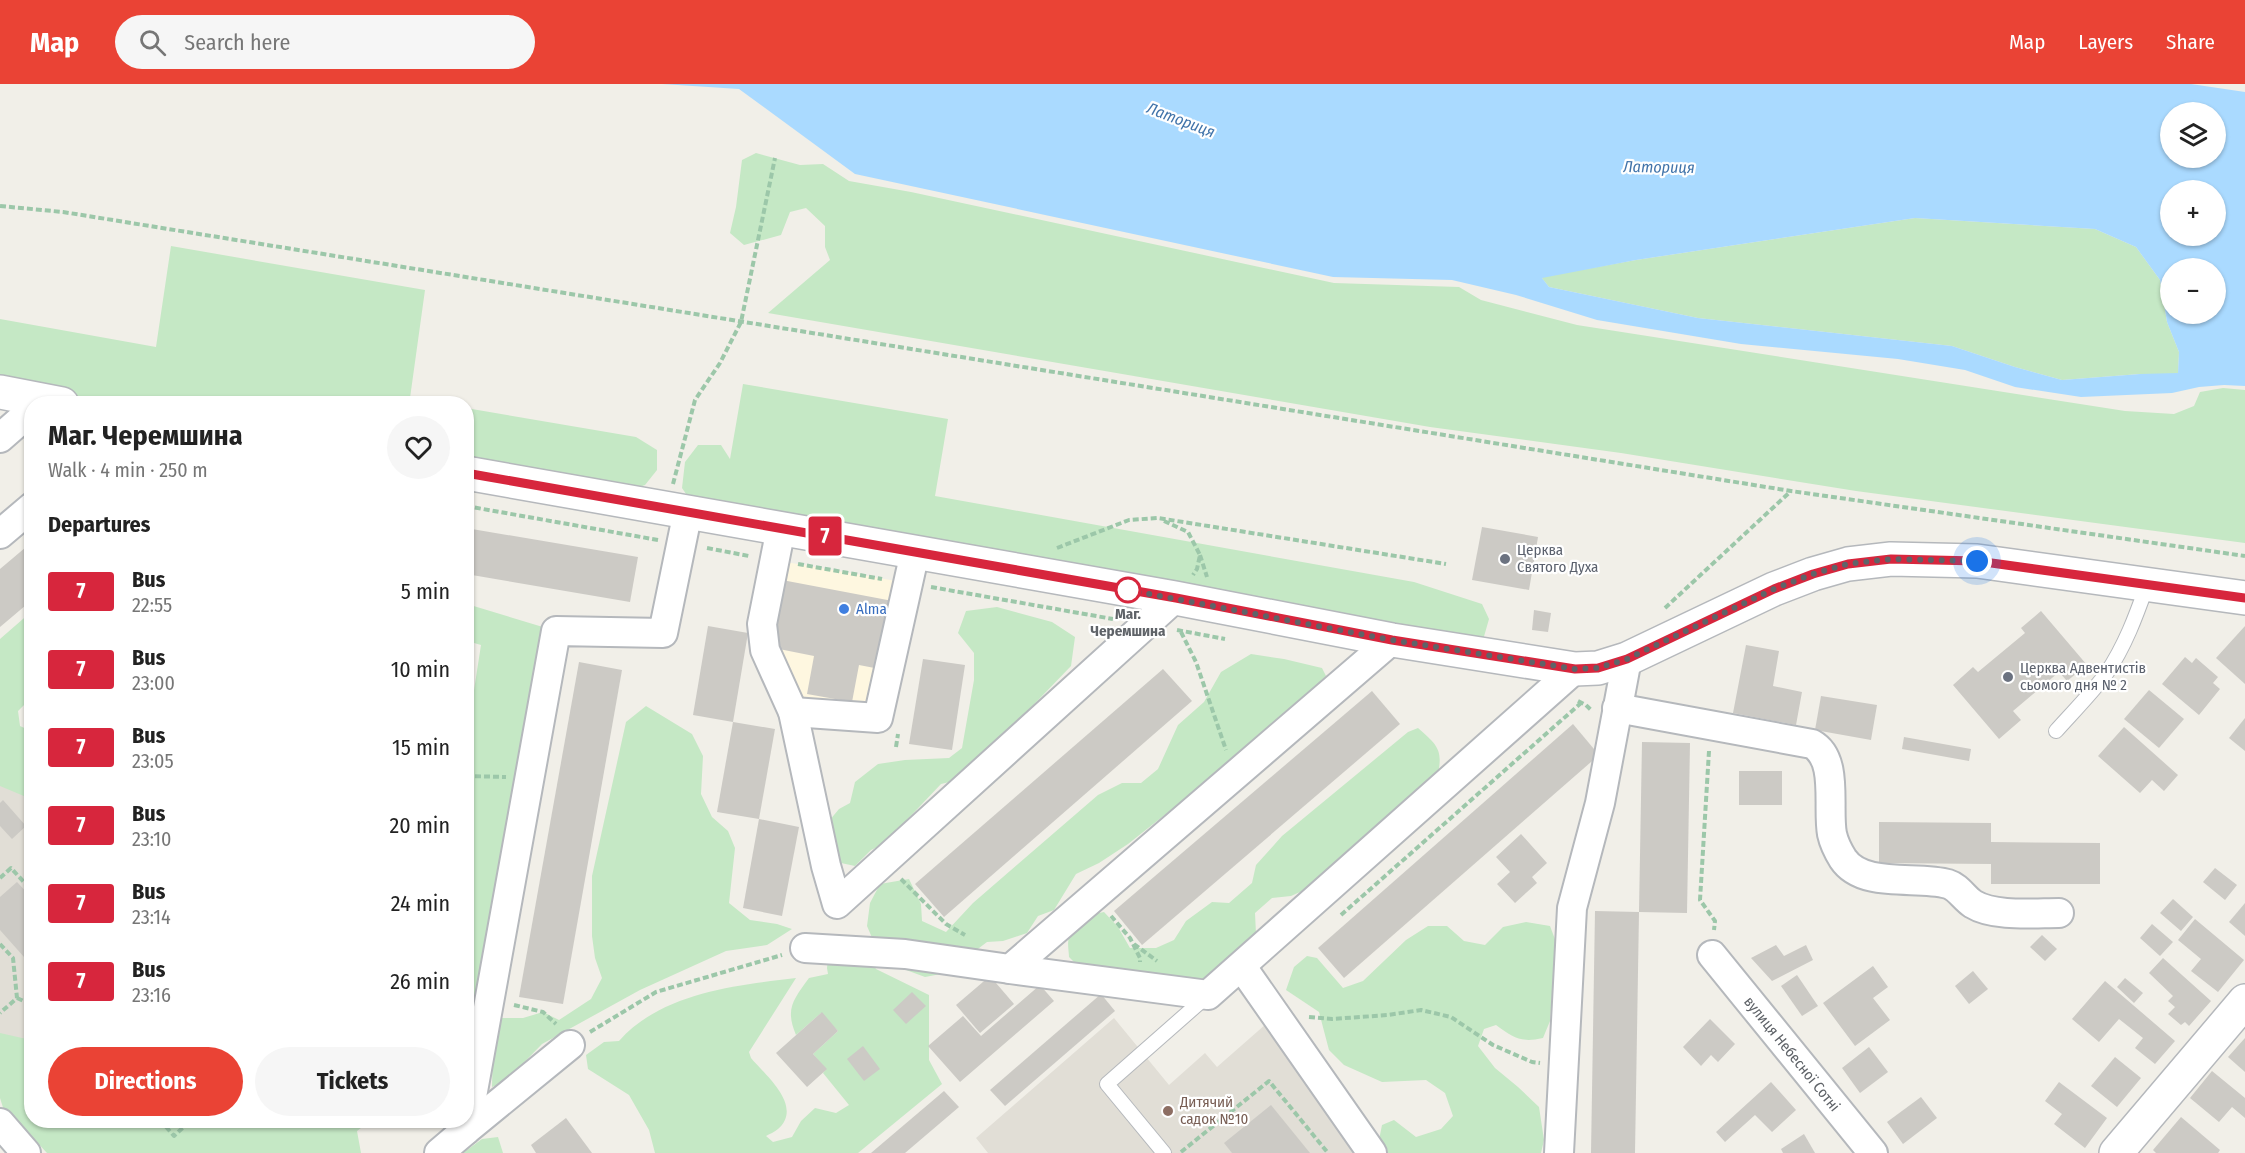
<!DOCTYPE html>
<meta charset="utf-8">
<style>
body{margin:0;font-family:"Fira Sans Condensed",sans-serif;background:#f6f6f6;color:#222;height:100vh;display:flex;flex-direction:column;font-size:22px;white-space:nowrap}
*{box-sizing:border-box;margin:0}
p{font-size:20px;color:#767676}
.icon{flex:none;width:33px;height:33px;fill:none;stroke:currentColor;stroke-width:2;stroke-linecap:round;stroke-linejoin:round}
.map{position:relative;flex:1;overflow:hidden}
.panel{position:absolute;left:24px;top:312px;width:450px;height:732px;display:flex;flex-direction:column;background:#fff;border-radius:24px;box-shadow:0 2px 4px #0004}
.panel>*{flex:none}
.badge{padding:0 12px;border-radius:4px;font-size:21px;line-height:39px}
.buttons{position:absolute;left:2160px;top:18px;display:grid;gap:12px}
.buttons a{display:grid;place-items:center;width:66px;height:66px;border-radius:50%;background:#fff;box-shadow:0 2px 4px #0004;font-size:30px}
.you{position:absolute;width:30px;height:30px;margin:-15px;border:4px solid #fff;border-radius:50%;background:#1a73e8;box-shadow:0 0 0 9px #1a73e833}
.map>.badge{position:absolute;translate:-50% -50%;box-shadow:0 0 0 3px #fff}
h2{padding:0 24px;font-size:22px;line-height:54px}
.round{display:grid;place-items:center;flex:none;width:63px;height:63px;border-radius:32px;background:#f6f6f6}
.head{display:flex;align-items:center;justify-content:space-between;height:102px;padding:0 24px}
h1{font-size:28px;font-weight:700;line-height:45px}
.action{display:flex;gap:12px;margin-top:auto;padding:12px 24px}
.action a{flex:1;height:69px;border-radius:36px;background:#ea4335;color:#fff;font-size:24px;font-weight:700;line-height:69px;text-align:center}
.action a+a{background:#f6f6f6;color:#222}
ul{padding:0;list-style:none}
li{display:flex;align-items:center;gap:18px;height:78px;padding:0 24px}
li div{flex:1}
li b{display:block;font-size:22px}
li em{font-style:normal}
li .badge{min-width:66px;font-weight:700;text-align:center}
header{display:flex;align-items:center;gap:36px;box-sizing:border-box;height:84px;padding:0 30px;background:#ea4335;color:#fff}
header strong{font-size:28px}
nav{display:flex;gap:33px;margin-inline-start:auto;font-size:21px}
.search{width:420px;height:54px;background:#f6f6f6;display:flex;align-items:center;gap:15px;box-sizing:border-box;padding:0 21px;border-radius:33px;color:#767676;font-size:22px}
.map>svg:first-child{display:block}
.commercial{fill:#fef7e0}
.education{fill:#e1ded6}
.green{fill:#c5e8c5}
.water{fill:#aadaff;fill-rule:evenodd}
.building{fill:#cccac5}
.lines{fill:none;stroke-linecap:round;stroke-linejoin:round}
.service-casing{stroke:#b5b8bc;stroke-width:16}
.minor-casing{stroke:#b5b8bc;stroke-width:32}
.tertiary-casing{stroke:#b5b8bc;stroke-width:36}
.path{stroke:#9cc7a9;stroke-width:4;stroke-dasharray:6 3;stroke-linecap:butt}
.service{stroke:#fff;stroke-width:14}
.minor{stroke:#fff;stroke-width:28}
.tertiary{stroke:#fff;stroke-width:33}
.line-casing{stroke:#fff;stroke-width:14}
.line{stroke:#d7263d;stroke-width:9}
.walk{stroke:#5f6368;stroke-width:6;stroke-dasharray:0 10.8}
.worship-dot{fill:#6b7280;stroke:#fff;stroke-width:2}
.stop-dot{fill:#fff;stroke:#d7263d;stroke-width:3}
.shop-dot{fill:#3f7fe0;stroke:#fff;stroke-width:2}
.education-dot{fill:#8d6e63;stroke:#fff;stroke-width:2}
.labels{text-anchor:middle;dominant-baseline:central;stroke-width:4.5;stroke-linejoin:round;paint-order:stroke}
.worship-label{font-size:15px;fill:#5b616d;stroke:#fff;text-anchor:start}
.shop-label{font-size:15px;fill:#366cbe;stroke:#fff;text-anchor:start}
.stop-label{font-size:15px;font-weight:bold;fill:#5f6368;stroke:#fff}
.street-label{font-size:15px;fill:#5f6368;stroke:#fff}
.education-label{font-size:15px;fill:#785e54;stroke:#fff;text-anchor:start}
.water-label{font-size:16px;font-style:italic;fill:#4174aa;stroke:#fff}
</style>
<header>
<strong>Map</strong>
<div class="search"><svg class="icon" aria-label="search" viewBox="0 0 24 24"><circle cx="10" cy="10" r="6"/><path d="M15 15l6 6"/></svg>Search here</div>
<nav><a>Map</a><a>Layers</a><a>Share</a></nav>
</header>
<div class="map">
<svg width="2245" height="1069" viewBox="0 0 2245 1069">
<rect width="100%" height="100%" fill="#f1efe8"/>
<!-- commercial -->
<path class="commercial" d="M774,476L908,499L878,634L793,628L762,540Z"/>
<!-- education -->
<g class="education">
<path d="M0,699L31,701V1005L0,969Z"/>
<path d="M1114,934L1169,1001L1205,969L1217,983L1266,940L1360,1069H988L976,1054Z"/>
</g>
<!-- green -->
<g class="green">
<path d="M756,69L800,81L823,80L849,97L911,108L1334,199L1459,203L1481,216L1577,241L2125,327L2174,330L2194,322L2200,308L2223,304L2245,306V459L1856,407L1621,369L1430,343L768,229L830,176L825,163V142L806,124L790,128L781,151L744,161L730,149L736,123L742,76Z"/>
<path d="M1915,134L2095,145L2136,163L2160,196L2167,238L2179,268L2178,290H2140L2062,296L2015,283L1952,262L1698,234L1549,203L1541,193L1636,176Z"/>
<path d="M171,162L425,206L410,314L439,319L66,320L0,308V235L156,263Z"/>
<path d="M743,300L948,335L935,412L1414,498L1482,520L1489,535L1483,556L699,429L682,404L685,378L698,361H721L730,375Z"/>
<path d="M466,324L636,353L657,366V386L645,401L609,414L467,389Z"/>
<path d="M467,520L556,547L466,1036L467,630L470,632L481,561L467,557Z"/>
<path d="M997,523L1052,538L1075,553L1071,582L962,695L941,700L903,740L890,757L871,766L855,782L841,779L832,757L829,737L839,725L850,719L855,698L878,680L905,676L949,674L962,664L974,596V569L958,549L966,527Z"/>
<path d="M31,528V614L18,627L20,642L31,647V715L0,702V555Z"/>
<path d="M1251,570L1284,575L1322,584L1326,592L1295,624L1234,676L1128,760L1099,779L1076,790L1054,826L1038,832L1027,849L1003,857L987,858L946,889L925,893L898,883L873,856L867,842L870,819L880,800L909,795L921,820L922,837L946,848L973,819L1098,711L1122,699H1141L1158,685L1178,641L1204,618L1221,588Z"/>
<path d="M646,622L692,650L703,672L701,710L712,733L728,747L735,764L729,819L750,836L777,840L792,845L767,861L726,867L640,906L542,960L505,998L492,1003L493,955L501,934H523L543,928L559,936L591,915L602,894L595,874L592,852V792L626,638Z"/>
<path d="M1418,644C1440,663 1443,667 1437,695L1309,804L1291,812L1272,814L1255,829L1256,850L1236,872L1221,879L1205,894L1186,897L1077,881L1069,873C1069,868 1067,859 1069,853C1074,839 1091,830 1104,828L1118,843L1130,864H1156L1174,856L1186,837L1212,818L1229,819L1252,799L1256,781L1282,752L1408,648Z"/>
<path d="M1526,838L1550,842L1556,858L1550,937L1543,954C1521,959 1514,954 1496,941L1484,945L1478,962L1495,984L1518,1003L1539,1023L1544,1056L1541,1069H1388L1379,1056L1382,1041L1394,1036L1416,1053L1441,1045L1453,1032L1445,1009L1426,996L1382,998L1344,981L1329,966L1319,928L1286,906L1294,883L1307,872L1317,874L1343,904L1363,897L1406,856L1428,842H1447L1464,857L1485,861L1503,843Z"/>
<path d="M843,852L856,854L876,885L929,911V976L942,1000L858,1069H655L649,1046L629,1011L588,985L586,971L604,958L619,957C661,909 736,901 796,894L749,968L751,974C765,991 804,1022 778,1045C775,1048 769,1050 766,1052L773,1058L792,1053L801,1037L815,1024L836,1029L849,1021L823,989L826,985L813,970L838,947L821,929L796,951C785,925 793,916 809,894L828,890L827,884L830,856Z"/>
<path d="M0,949L31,956L32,1036L370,1037L357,1047L361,1069H47L20,1040L5,1030L0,1014Z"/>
<path d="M498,1053L503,1069H463L482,1055Z"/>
</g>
<!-- water -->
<path class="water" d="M662,0H2191L2245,8V302L2224,301L2199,303L2172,309L2081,313L2015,303L1965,286L1898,275L1741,260L1597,236L1516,211L1452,196L1333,193L855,90L739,5ZM2170,28H2216V74H2170ZM2170,106H2216V152H2170ZM1915,134L2095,145L2136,163L2160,196L2167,238L2179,268L2178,289L2140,290L2062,296L2015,283L1952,262L1698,234L1549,203L1542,194L1636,176ZM2170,184H2216V230H2170Z"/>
<!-- building -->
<g class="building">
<path d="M1482,443L1538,453L1529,506L1472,496Z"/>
<path d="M466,444L638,473L630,518L466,490Z"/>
<path d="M32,458V516L0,543V485Z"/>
<path d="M782,496L898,518L885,586L859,581L852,618L807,610L814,572L769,563Z"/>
<path d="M1534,526L1551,529L1548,548L1532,546Z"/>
<path d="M2041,527L2087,581L2067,597L2059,588L2013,627L2021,636L1999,655L1953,601L1973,583L1978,588L2025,549L2021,544Z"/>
<path d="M708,542L748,549L733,638L693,631Z"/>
<path d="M2245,542V600L2216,574Z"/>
<path d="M1746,561L1779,567L1773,602L1802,608L1796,641L1733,629Z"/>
<path d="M2185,573L2192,579L2196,574L2218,593L2213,599L2220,605L2199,631L2162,600Z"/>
<path d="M923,575L965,581L952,666L909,660Z"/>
<path d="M579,578L622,586L563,920L519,913Z"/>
<path d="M1163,585L1192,617L944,833L915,800Z"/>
<path d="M2149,606L2184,635L2159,664L2124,635Z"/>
<path d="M1372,607L1400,640L1142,861L1114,827Z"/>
<path d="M1821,612L1877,621L1871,656L1815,646Z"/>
<path d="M2245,634V667L2229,654Z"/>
<path d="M733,638L775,645L759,735L717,728Z"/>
<path d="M1573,640L1599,671L1344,894L1318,864Z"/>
<path d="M2124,643L2178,691L2164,707L2152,696L2140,709L2098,672Z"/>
<path d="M1904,653L1971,665L1969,677L1902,665Z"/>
<path d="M1642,658L1690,659L1687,829L1639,828Z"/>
<rect x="1739" y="687" width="43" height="34"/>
<path d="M3,716L26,742L12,755L0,742V719Z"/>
<path d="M759,735L799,743L782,832L743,824Z"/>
<path d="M1879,738L1991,739V758L2100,759V800H1991V780L1879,779Z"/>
<path d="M1521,750L1547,779L1532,793L1537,799L1515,819L1497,800L1510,788L1496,773Z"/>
<path d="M2215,784L2237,801L2225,816L2203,798Z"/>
<path d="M17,798L32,814V882L0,846V813Z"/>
<path d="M2173,815L2193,833L2181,847L2160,829Z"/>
<path d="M2245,819V852L2229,838Z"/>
<path d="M1595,827L1639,828L1635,1069H1591Z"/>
<path d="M2195,835L2244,876L2218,908L2191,887L2201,875L2178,856Z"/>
<path d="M2152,840L2173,858L2160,872L2140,854Z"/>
<path d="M2042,851L2057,865L2045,877L2030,863Z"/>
<path d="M1776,861L1784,872L1806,861L1813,876L1772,897L1751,874Z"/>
<path d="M2163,874L2211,917L2189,942L2185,938L2181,941L2168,930L2175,923L2168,917L2173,912L2149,889Z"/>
<path d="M1873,882L1888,903L1873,914L1890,936L1855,962L1823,919Z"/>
<path d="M1973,887L1988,905L1969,920L1955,902Z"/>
<path d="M1797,891L1818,922L1802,932L1781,902Z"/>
<path d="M990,892L1014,920L980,949L956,921Z"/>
<path d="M2125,894L2143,909L2134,919L2117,903Z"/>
<path d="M2105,897L2175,957L2155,980L2135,964L2143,954L2119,935L2099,958L2072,935Z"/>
<path d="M1040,901L1054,917L960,998L928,962L963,932L981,952Z"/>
<path d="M912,908L926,922L906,940L893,926Z"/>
<path d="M1101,910L1115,927L1005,1022L990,1006Z"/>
<path d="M822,928L838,947L813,970L827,985L807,1003L776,969Z"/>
<path d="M1710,935L1735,960L1718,978L1711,971L1701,982L1683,963Z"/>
<path d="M2245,954V988L2228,973Z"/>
<path d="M863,962L880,985L864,997L847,975Z"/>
<path d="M1869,963L1888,988L1860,1009L1842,984Z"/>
<path d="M2115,973L2141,994L2117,1023L2091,1002Z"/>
<path d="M2212,987L2245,1014V1034L2232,1023L2219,1038L2190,1014Z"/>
<path d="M1771,998L1796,1026L1772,1048L1755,1031L1725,1058L1716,1048Z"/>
<path d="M2059,998L2107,1034L2085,1064L2054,1040L2062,1030L2045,1017Z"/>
<path d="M944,1007L959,1023L905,1069H871Z"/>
<path d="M1921,1013L1937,1034L1903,1060L1887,1038Z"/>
<path d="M1271,1021L1310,1069H1232L1224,1059Z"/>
<path d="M2181,1033L2220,1066L2218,1069H2156L2153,1066Z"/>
<path d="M566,1034L592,1069H536L531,1061Z"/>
<path d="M1804,1050L1815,1069H1783L1781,1065Z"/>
</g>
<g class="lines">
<!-- service casing -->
<g class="service-casing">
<g id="service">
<path d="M2056,647C2072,629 2091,610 2106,590C2125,562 2136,532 2147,501"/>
<path d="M1164,1069L1107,1000L1207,912"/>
</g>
</g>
<!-- minor casing -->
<g class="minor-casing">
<g id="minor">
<path d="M0,354L32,326"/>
<path d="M781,444L762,540L765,566L793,628L826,782L837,820L1175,514"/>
<path d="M0,450L32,423"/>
<path d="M1617,624L1812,660C1839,675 1827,723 1832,750C1834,759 1838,767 1843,775C1863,805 1918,791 1948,800C1958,803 1964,814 1973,820C1994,833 2034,829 2059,829"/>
<path d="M793,628L878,634L915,468"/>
<path d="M805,864L905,870L1010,885L1392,556"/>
<path d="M1712,871L1873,1069"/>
<path d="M1242,883L1372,1069"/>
<path d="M1010,885L1208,911L1575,585"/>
<path d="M0,1039L26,1069"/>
<path d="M466,1046L570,961"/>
<path d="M439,1069L466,1046L556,547L663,549L688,427"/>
<path d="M1559,1069L1572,824L1600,719L1627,575"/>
</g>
</g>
<!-- tertiary casing -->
<g class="tertiary-casing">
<g id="tertiary">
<path d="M0,308L62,320"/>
<path d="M466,389L1175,514L1392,556L1575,585L1598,584L1627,575L1774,505L1813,490L1848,480L1891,475L1977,477L2245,514"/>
<path d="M2116,1069L2245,917"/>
</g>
</g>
<!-- path -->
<g class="path">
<path d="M0,122L63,128L1791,407L2245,472"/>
<path d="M673,400L695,316L720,279L741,238L775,74"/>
<path d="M466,422L658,456"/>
<path d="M1164,437L1188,448L1200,471L1197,485L1193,491"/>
<path d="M707,464L749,472"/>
<path d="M1057,464L1129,436L1158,434L1446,480"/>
<path d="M1200,471L1207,493"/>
<path d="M798,480L882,495"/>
<path d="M931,503L1113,535"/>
<path d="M1665,524L1791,407"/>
<path d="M1177,546L1225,555"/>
<path d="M1181,548L1196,578L1226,666"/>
<path d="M1578,617L1586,621L1591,626"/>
<path d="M32,638V641"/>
<path d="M896,663L898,650"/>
<path d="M1709,667L1700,816L1715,837L1714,846"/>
<path d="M466,692L506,693"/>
<path d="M0,794L11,784L32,807"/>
<path d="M901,795L946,840L965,851"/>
<path d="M1341,831L1581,619"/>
<path d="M1111,832L1130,854L1140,874V878"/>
<path d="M0,860L13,874L17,914L0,929"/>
<path d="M1134,860L1157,877"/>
<path d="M17,914L32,921"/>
<path d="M514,921L543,928L556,940"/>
<path d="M1309,933L1332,935L1388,931L1421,926L1451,933L1493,961L1532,978L1540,979"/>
<path d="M590,948L656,908L782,871"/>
<path d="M160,1036L174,1052L191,1036"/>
<path d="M1181,1068L1269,997L1328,1069"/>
</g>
<!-- service -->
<use href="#service" class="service"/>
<!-- minor -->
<use href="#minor" class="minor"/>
<!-- tertiary -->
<use href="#tertiary" class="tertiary"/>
</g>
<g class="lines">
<!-- line casing -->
<g class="line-casing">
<path id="line" d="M466,389L1176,514L1392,556L1575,585L1598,584L1627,575L1774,505L1813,490L1848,480L1891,475L1977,477L2245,514"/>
</g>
<!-- line -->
<use href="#line" class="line"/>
<!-- walk -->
<path class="walk" d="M1128,506L1392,556L1575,585L1598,584L1627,575L1774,505L1813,490L1848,480L1891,475L1977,477"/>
</g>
<!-- markers -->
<g class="worship-dot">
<circle cx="1505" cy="475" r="6"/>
<circle cx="2008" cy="593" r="6"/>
</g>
<circle class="stop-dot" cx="1128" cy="506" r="12"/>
<circle class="shop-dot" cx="844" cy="525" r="6"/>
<circle class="education-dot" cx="1168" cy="1027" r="6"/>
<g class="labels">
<!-- worship labels -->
<g class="worship-label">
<text x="1517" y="466">Церква<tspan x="1517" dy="17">Святого Духа</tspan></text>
<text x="2020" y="584">Церква Адвентистів<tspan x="2020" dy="17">сьомого дня № 2</tspan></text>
</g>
<!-- shop labels -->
<g class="shop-label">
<text x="856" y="525">Alma</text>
</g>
<!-- stop labels -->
<g class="stop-label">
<text x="1128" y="530">Маг.<tspan x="1128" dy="17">Черемшина</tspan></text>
</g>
<!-- street labels -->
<g class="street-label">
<text transform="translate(1792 970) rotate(51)">вулиця Небесної Сотні</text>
</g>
<!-- education labels -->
<g class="education-label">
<text x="1180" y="1018">Дитячий<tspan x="1180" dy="17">садок №10</tspan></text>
</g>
<!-- water labels -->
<g class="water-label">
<text transform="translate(1181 36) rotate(21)">Латориця</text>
<text transform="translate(1659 83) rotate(1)">Латориця</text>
</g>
</g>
</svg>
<div class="buttons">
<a><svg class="icon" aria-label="layers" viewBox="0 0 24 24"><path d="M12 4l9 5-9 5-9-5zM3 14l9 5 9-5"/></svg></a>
<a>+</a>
<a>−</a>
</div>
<div class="you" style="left:1977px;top:477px"></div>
<b class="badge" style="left:825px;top:452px;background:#d7263d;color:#fff">7</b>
<section class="panel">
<div class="head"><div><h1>Маг. Черемшина</h1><p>Walk · 4 min · 250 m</p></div><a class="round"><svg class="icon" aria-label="heart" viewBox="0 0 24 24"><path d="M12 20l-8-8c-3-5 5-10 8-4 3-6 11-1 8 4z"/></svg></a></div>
<h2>Departures</h2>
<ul>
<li><span class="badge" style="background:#d7263d;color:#fff">7</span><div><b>Bus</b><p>22:55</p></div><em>5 min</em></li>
<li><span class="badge" style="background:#d7263d;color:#fff">7</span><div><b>Bus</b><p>23:00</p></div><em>10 min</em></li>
<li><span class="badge" style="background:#d7263d;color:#fff">7</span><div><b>Bus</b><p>23:05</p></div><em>15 min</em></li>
<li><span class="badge" style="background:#d7263d;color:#fff">7</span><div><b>Bus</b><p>23:10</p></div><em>20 min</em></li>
<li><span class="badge" style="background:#d7263d;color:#fff">7</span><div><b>Bus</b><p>23:14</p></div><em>24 min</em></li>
<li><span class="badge" style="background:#d7263d;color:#fff">7</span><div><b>Bus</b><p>23:16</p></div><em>26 min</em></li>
</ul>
<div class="action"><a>Directions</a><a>Tickets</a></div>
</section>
</div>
